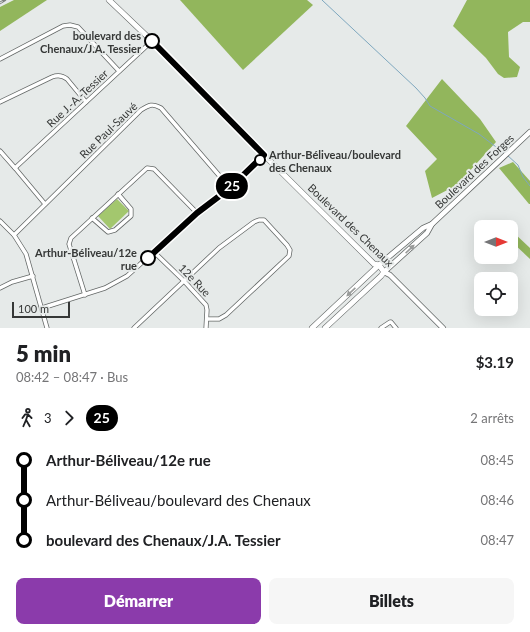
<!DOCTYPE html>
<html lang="fr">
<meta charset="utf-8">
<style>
body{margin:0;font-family:Lato,sans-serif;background:#f6f6f6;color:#202124;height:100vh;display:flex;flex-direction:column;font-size:15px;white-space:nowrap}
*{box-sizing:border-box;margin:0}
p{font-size:13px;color:#757577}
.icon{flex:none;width:22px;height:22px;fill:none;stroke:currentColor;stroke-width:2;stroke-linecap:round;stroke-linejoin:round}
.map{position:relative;height:328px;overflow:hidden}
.side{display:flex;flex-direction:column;background:#fff;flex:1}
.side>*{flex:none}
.badge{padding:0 8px;border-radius:13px;font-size:14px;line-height:26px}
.needle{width:26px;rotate:90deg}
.tools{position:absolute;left:474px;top:220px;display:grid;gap:8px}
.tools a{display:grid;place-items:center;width:44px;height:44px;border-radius:8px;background:#fff;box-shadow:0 4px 16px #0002;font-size:20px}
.scale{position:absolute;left:12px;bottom:10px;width:58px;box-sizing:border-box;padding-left:4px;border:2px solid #363837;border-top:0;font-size:11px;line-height:14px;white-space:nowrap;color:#363837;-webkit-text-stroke:3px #e6eae9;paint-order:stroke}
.map>.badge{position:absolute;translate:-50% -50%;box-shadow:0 0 0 2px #fff}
.legs{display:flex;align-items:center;gap:6px;height:44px;padding:0 16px;font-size:13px}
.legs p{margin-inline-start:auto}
.headline{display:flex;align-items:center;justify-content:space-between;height:68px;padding:0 16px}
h1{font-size:22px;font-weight:800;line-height:30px}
.action{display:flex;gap:8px;margin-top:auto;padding:8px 16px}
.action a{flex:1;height:46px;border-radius:8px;background:#8b3bab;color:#fff;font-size:16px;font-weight:800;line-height:46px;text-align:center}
.action a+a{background:#f6f6f6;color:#202124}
ul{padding:0 16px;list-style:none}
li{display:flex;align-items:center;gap:14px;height:40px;font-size:15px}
li i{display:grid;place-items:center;width:6px;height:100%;margin:0 5px;background:currentColor}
li i::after{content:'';width:10px;height:10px;margin:-5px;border:3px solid;border-radius:50%;background:#fff}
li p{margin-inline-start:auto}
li:first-child i{background:linear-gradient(#0000 50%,currentColor 0)}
li:last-child i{background:linear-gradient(currentColor 50%,#0000 0)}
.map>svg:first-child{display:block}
.green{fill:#a3c76e}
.forest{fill:#92b65c}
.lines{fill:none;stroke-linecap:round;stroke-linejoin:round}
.stream{stroke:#7ea7be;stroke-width:1}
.minor-casing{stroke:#646867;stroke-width:5}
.tertiary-casing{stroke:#646867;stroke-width:6}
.secondary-casing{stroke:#646867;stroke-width:6}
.minor{stroke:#fff;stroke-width:3.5}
.tertiary{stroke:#fff;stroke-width:4.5}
.secondary{stroke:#fff;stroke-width:5}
.rail-casing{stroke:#7b7e7d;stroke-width:2.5}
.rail{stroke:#e6eae9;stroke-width:1;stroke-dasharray:3;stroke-linecap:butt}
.oneway{fill:#9a9c9b}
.line-1-casing{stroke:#fff;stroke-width:9}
.line-1{stroke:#000;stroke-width:6}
.stop-1-dot{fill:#fff;stroke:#000;stroke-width:2}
.labels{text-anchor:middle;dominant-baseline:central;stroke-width:4;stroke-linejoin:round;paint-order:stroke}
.stop-label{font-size:11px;font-weight:bold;fill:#363837;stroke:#e6eae9;text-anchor:end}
.street-label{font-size:11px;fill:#363837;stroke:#e6eae9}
</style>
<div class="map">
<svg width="530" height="328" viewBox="0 0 530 328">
<rect width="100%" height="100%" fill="#e6eae9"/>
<!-- green -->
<path class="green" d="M117,199L129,211L110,229L98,216Z"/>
<!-- forest -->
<g class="forest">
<path d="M14,0H47L0,31V7Z"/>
<path d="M180,0H307L313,5L243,70Z"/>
<path d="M467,0H530V22H523L508,32L509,57L520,67L517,77L504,78L498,74L486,58L453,26Z"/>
<path d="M442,79L480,119L496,142L457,185L432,198L425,171L437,159L406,126Z"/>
<path d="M513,162L530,181V204H529L499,168Z"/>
<path d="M513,232L530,248V259L511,241V234Z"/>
</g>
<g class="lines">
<!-- stream -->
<g class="stream">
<path d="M322,0L416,88L425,98L430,106L479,134L504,153"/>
<path d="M507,155L518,165L523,177L530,186"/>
</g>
<!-- minor casing -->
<g class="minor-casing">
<g id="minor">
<path d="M0,59L63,26L70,25L78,27L119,71"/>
<path d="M0,102L52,77C57,75 62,75 67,79L86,102"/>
<path d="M0,151L15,168L45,204"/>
<path d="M15,168L152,41"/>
<path d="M92,218L108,232L115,230L131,216V209L118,194"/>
<path d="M0,221L14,235L26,254L47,328"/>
<path d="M14,235L141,110C149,105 152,103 161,108L230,188"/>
<path d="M154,252L184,281L206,305L207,310L206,328"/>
<path d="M0,288L12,282L33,276"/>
<path d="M85,295L69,244L71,238L147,168L154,169L197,213"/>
<path d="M42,308L105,288L127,276L197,213L230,188L264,155"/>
<path d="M134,328L219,248L254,222L259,220H264L287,245L290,250L289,256L226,315L219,319H207"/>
<path d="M381,328L390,322H391L396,328"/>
</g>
</g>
<!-- tertiary casing -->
<g class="tertiary-casing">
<g id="tertiary">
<path d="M379,265L423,228L432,224"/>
<path d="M443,328L390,275L384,272L427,233L432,224L530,132"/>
</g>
</g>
<!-- secondary casing -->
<g class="secondary-casing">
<g id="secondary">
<path d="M109,0L152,41L264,155L374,264L379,265L384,272L381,276L325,328"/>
<path d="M312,328L379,265"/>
</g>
</g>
<!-- minor -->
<use href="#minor" class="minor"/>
<!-- tertiary -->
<use href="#tertiary" class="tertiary"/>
<!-- secondary -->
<use href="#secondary" class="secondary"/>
<!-- rail casing -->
<g class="rail-casing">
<path id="rail" d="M0,3L5,0"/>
</g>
<!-- rail -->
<use href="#rail" class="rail"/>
</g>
<!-- one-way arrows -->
<defs><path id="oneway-solid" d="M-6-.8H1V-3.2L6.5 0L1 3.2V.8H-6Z"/></defs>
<g class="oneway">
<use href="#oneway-solid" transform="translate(410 249) rotate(-43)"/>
<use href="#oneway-solid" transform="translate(351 292) rotate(137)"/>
</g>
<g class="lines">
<!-- line-1 casing -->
<g class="line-1-casing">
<path id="line-1" d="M148,258L197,213L230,188L264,155L152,41"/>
</g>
<!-- line-1 -->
<use href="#line-1" class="line-1"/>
</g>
<!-- markers -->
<g class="stop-1-dot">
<circle cx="152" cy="41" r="7"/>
<circle cx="260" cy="160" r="5"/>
<circle cx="148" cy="258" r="7"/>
</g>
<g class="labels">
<!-- stop labels -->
<g class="stop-label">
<text x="141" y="35">boulevard des<tspan x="141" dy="13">Chenaux/J.A. Tessier</tspan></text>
<text x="269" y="154" text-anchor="start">Arthur-Béliveau/boulevard<tspan x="269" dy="13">des Chenaux</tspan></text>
<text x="137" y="252">Arthur-Béliveau/12e<tspan x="137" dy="13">rue</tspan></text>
</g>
<!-- street labels -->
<g class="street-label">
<text transform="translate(77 98) rotate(-43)">Rue J.-A.-Tessier</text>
<text transform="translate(108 130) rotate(-44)">Rue Paul-Sauvé</text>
<text transform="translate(474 171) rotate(-43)">Boulevard des Forges</text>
<text transform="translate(351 225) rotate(44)">Boulevard des Chenaux</text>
<text transform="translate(195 280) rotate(46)">12e Rue</text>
</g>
</g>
</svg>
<div class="tools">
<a><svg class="needle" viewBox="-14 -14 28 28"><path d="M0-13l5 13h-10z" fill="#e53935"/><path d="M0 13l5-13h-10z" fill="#757577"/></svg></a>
<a><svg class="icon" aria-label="locate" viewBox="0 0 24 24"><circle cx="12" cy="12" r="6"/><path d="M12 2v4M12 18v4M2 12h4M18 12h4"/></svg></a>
</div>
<div class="scale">100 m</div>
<b class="badge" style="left:232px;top:186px;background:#000;color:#fff">25</b>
</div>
<section class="side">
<div class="headline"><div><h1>5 min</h1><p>08:42 – 08:47 · Bus</p></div><b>$3.19</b></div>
<div class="legs"><svg class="icon" aria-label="walk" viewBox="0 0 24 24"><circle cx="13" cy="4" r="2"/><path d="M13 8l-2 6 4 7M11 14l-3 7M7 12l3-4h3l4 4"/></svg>3<svg class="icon" aria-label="forward" viewBox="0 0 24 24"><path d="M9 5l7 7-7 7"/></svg><b class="badge" style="background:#000;color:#fff">25</b><p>2 arrêts</p></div>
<ul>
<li><i style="color:#000"></i><b>Arthur-Béliveau/12e rue</b><p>08:45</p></li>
<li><i style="color:#000"></i><span>Arthur-Béliveau/boulevard des Chenaux</span><p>08:46</p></li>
<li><i style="color:#000"></i><b>boulevard des Chenaux/J.A. Tessier</b><p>08:47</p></li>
</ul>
<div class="action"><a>Démarrer</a><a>Billets</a></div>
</section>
